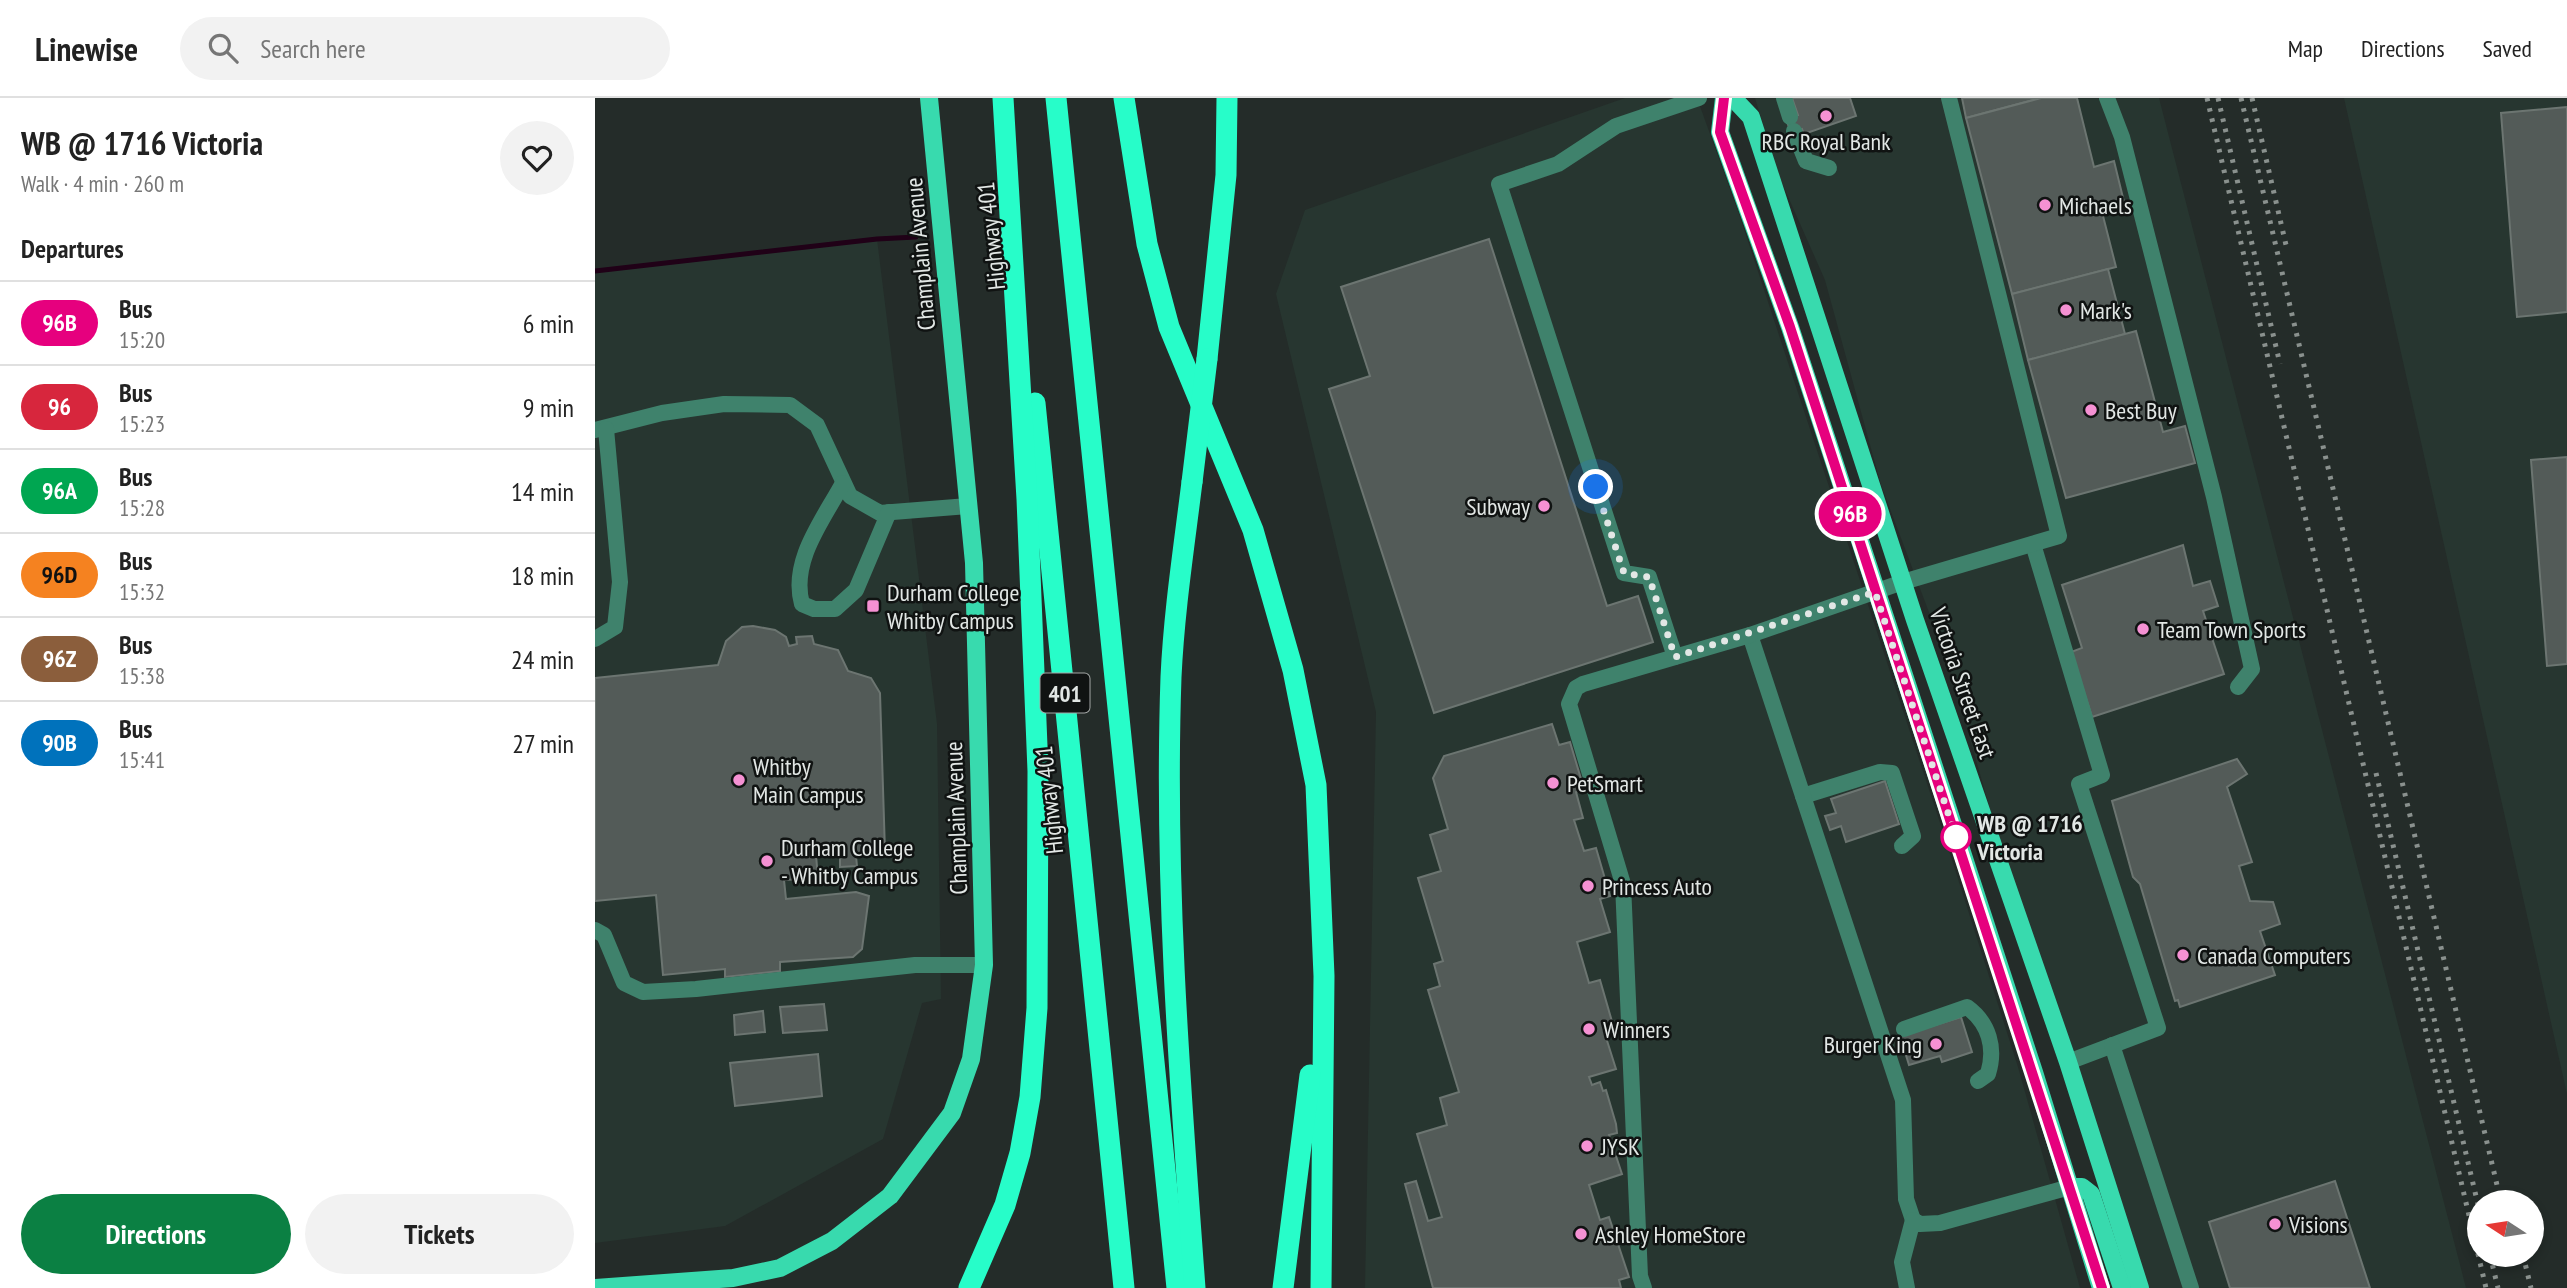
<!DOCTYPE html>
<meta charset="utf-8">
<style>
body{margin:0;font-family:"PT Sans Narrow",sans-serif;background:#f2f2f2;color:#222;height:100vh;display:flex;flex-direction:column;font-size:26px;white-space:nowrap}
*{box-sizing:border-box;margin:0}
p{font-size:23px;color:#767676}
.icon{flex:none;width:38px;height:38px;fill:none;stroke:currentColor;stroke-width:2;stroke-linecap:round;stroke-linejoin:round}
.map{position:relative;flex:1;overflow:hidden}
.panel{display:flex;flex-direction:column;background:#fff;width:595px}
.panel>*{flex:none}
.badge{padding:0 14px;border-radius:23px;font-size:24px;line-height:46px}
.needle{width:46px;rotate:282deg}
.controls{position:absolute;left:1872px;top:1092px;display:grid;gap:14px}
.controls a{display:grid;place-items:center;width:77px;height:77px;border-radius:50%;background:#fff;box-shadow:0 4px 10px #0003;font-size:35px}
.you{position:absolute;width:35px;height:35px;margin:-18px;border:5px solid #fff;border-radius:50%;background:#1a73e8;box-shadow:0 0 0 10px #1a73e833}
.map>.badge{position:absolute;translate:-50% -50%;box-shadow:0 0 0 4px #fff}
h2{padding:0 21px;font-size:26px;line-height:63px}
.round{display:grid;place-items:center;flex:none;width:74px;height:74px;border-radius:37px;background:#f2f2f2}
.summary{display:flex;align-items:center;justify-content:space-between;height:119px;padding:0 21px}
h1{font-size:33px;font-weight:700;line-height:52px}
.button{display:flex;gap:14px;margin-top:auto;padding:14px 21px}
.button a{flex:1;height:80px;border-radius:42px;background:#0b8043;color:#fff;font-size:28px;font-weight:700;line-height:80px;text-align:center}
.button a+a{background:#f2f2f2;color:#222}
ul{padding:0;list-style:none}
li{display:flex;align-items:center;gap:21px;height:84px;padding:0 21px;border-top:2px solid #e0e0e0}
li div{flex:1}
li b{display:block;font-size:26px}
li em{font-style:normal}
li .badge{min-width:77px;font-weight:700;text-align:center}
header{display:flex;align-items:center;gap:42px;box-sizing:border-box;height:98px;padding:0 35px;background:#fff;border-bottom:2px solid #e0e0e0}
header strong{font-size:33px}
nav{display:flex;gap:38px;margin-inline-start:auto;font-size:24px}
.search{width:490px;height:63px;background:#f2f2f2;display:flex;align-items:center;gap:18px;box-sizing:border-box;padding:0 24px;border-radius:38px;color:#767676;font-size:26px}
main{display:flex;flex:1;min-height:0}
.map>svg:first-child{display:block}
.built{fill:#273630}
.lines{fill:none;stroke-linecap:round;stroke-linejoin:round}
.stream{stroke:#200117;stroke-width:5}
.building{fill:#535b58;stroke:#6c7571;stroke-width:2}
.minor{stroke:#3f826c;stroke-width:16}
.major{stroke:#38daae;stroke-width:18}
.highway{stroke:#27fdc9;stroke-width:21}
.rail{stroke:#8a918e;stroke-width:5;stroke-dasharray:3.5 7;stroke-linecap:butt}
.highway-bridge{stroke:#27fdc9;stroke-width:21}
.line-casing{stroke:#fff;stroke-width:16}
.line{stroke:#e6007e;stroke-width:10}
.walk{stroke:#e2e7e5;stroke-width:7;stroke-dasharray:0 12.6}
.poi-dot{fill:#f591d3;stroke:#101312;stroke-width:2.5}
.stop-dot{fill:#fff;stroke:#e6007e;stroke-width:3.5}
.labels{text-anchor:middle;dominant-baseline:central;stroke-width:5;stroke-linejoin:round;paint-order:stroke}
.shield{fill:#101312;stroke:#a3a7a6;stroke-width:2}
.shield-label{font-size:23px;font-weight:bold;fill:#e2e7e5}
.poi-label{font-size:24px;fill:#e2e7e5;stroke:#101312;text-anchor:start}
.street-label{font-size:24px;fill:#e2e7e5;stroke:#101312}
.stop-label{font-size:24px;font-weight:bold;fill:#e2e7e5;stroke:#101312;text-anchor:start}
</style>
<header>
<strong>Linewise</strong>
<div class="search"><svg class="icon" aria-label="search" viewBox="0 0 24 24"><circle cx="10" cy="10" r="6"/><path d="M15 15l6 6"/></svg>Search here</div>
<nav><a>Map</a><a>Directions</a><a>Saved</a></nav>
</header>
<main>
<section class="panel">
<div class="summary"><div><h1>WB @ 1716 Victoria</h1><p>Walk · 4 min · 260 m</p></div><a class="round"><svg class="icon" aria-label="heart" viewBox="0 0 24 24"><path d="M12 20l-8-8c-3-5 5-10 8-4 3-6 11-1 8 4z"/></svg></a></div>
<h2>Departures</h2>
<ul>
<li><span class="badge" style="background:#e6007e;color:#fff">96B</span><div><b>Bus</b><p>15:20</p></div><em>6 min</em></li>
<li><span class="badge" style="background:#d7263d;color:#fff">96</span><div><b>Bus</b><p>15:23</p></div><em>9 min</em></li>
<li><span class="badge" style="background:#00a651;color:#fff">96A</span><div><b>Bus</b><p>15:28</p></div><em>14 min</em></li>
<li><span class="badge" style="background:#f58220;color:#111">96D</span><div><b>Bus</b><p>15:32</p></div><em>18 min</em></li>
<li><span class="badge" style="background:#8b5e3c;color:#fff">96Z</span><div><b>Bus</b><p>15:38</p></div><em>24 min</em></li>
<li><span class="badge" style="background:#0072bc;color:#fff">90B</span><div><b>Bus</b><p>15:41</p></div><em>27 min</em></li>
</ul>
<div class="button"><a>Directions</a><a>Tickets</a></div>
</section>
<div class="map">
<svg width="1972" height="1190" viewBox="0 0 1972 1190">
<rect width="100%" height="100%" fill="#242c29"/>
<!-- built -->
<g class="built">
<path d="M1030,0H1102L1144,116L1347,731L1423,969L1485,1190H770L781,614L681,196L710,112Z"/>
<path d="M1160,0H1564L1871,1190H1551L1406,750L1355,570L1286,387L1230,182L1183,76Z"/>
<path d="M1749,0H1972V996Z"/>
<path d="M282,141L342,626L346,901L327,905L288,1041L130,1128L0,1145V173Z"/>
</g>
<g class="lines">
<!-- stream -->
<path class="stream" d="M0,173L282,141L321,139"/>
</g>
<!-- building -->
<g class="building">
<path d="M1197,0H1255L1261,18L1209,36L1207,31L1196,35L1191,21L1203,17Z"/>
<path d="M1367,0H1446L1371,20Z"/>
<path d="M1446,0H1482L1499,69L1519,63L1530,108L1507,114L1521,169L1417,196L1371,20Z"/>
<path d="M1972,9V214L1922,219L1906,15Z"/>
<path d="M894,141L1012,508L1043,498L1058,544L839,615L734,291L775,278L746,189Z"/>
<path d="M1513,171L1530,236L1433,262L1417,196Z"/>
<path d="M1541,233L1568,334L1590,328L1600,365L1471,400L1433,262Z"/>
<path d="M1972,359V566L1952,568L1936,362Z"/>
<path d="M1588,447L1598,488L1615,483L1623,508L1608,513L1629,576L1497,619L1476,554L1487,550L1467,487Z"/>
<path d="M158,528L180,532L191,539L194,548L202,546L201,539L217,538L219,546L243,552L253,573L276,580L285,595L290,754L261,758L262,768L245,769V756L221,757L223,780L189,782L191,801L261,794L274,798L267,851L258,859L185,864V873L130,879V871L68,877L61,797L0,803V580L123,567L131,543L147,529Z"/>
<path d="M957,626L964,647L975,644L989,691L981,694L988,720L979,722L989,753L1001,750L1015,798L1005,801L1015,834L982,844L994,885L1005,882L1018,927L1008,930L1021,971L994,979L997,987L1005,984L1008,993L1011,992L1021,1026L1022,1035L1014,1037L1027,1076L994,1087L1005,1122L1014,1119L1034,1179L1024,1182L1026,1190H838L810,1086L821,1083L833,1123L847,1119L822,1036L852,1027L845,1000L864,994L833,892L845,888L839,866L848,863L823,780L846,773L835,737L853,731L838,680L849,658Z"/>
<path d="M1642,661L1652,676L1632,689L1657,764L1644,768L1655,803L1678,804L1685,826L1665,833L1680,877L1585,909L1583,902L1580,903L1545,786L1538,779L1517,703Z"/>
<path d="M1290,683L1304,726L1251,744L1246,728L1235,732L1230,718L1241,715L1236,701Z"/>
<path d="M229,906L232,932L188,935L185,909Z"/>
<path d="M168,913L170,934L140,937L139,917Z"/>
<path d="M1366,919L1377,954L1347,964L1345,958L1314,967L1305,938Z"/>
<path d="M223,956L227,998L140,1008L135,965Z"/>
<path d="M1740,1083L1775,1190H1635L1614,1124Z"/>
</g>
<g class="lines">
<!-- minor -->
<g class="minor">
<path d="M1189,0L1195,19"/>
<path d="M1512,0L1527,39L1619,399L1657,571L1643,589"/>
<path d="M1199,33L1211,63L1234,70"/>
<path d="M0,332L67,315L129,306L195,307L222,327L255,398L285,415L373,408"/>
<path d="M248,385C228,422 195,463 207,506L219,511H240L261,492L294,414"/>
<path d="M1438,446L1507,677L1484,686L1563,930L1473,964"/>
<path d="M0,541L20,529L25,484L11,331"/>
<path d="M1080,559L1054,479L1029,475L904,86L963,66L1021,28L1104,0"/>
<path d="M1208,698L1285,674L1297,675L1318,738L1307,748"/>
<path d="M0,832L9,837L29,885L48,894L101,891L320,867H389"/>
<path d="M1309,931L1372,909C1394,925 1401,950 1393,976L1383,983"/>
<path d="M1517,947L1596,1190"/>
<path d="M1318,1122L1311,1101L1308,1002L1155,537L1308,484L1464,438L1354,0"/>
<path d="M1049,1190L1045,1178L1028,786L974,606L981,590L988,586L1155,537"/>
<path d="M1312,1190L1307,1164L1318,1122L1325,1126L1345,1125L1475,1089"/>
</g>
<!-- major -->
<g class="major">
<path d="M1129,0L1125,34L1195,229L1439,974L1506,1190"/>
<path d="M1138,0L1156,19L1320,522L1473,964L1545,1190"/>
<path d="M1475,1089H1487L1496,1096L1527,1190"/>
<path d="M0,1190L138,1180L185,1170L237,1143L295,1098L357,1015L376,961L389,867L379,465L334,0"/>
</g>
<!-- highway -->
<g class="highway">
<path d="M461,0L582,1190"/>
<path d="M529,0L552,146L574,229L658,432L698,572L721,687L729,878L726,1190"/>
<path d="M612,261L631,77L632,0"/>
<path d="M440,305L529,1190"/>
<path d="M597,384C589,449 579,514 576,579C569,783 585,987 600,1190"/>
<path d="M374,1190L410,1107L425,1055L435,999L442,910L443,673L432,401L408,0"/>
<path d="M688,1190L715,977"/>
</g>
<!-- rail -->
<g class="rail">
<path d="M1612,0L1891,1190"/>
<path d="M1623,0L1685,266"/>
<path d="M1646,0L1906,1104"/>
<path d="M1657,0L1691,147"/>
<path d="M1781,675L1885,1115"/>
<path d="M1895,1157L1903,1190"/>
<path d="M1928,1157L1936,1190"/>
</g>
<!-- highway-bridge -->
<path class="highway-bridge" d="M597,384L612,261"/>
</g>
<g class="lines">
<!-- line casing -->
<g class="line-casing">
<path id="line" d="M1129,0L1125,34L1195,229L1507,1190"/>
</g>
<!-- line -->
<use href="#line" class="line"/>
<!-- walk -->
<path class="walk" d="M1001,389L1029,475L1054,479L1080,559L1280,494L1361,739"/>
</g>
<!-- markers -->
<g class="poi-dot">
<circle cx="1231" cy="18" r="7"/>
<circle cx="1450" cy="107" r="7"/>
<circle cx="1471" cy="212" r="7"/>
<circle cx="1496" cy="312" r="7"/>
<circle cx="949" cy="408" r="7"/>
<rect x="271" y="501" width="14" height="14" rx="3.5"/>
<circle cx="1548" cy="531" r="7"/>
<circle cx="144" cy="682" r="7"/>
<circle cx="958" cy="685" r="7"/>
<circle cx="172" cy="763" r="7"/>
<circle cx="993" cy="788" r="7"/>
<circle cx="1588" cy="857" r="7"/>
<circle cx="994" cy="931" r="7"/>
<circle cx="1341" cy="946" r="7"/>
<circle cx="992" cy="1048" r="7"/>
<circle cx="1680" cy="1126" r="7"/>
<circle cx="986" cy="1136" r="7"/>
</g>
<circle class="stop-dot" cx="1361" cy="739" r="14"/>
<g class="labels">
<!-- shield labels -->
<rect class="shield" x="445.5" y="575.5" width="49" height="39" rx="5"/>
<g class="shield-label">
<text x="470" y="595">401</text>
</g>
<!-- poi labels -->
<g class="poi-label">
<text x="1231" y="43" text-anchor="middle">RBC Royal Bank</text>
<text x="1464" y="107">Michaels</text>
<text x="1485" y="212">Mark's</text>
<text x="1510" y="312">Best Buy</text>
<text x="935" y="408" text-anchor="end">Subway</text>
<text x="292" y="494">Durham College<tspan x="292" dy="28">Whitby Campus</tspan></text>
<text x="1562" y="531">Team Town Sports</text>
<text x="158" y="668">Whitby<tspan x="158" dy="28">Main Campus</tspan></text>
<text x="972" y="685">PetSmart</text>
<text x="186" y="749">Durham College<tspan x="186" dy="28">- Whitby Campus</tspan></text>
<text x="1007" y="788">Princess Auto</text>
<text x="1602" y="857">Canada Computers</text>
<text x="1008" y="931">Winners</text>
<text x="1327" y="946" text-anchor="end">Burger King</text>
<text x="1006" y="1048">JYSK</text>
<text x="1694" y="1126">Visions</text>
<text x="1000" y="1136">Ashley HomeStore</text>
</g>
<!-- street labels -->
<g class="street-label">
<text transform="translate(396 138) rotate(-96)">Highway 401</text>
<text transform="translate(325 156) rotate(-95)">Champlain Avenue</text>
<text transform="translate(1368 585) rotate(71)">Victoria Street East</text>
<text transform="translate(454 702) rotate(-96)">Highway 401</text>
<text transform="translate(361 720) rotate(-92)">Champlain Avenue</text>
</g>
<!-- stop labels -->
<g class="stop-label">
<text x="1382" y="725">WB @ 1716<tspan x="1382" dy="28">Victoria</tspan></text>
</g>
</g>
</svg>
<div class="controls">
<a><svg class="needle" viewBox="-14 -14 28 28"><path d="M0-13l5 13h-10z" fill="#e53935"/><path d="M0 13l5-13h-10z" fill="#767676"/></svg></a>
</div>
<div class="you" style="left:1001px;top:389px"></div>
<b class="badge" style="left:1255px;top:416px;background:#e6007e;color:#fff">96B</b>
</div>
</main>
